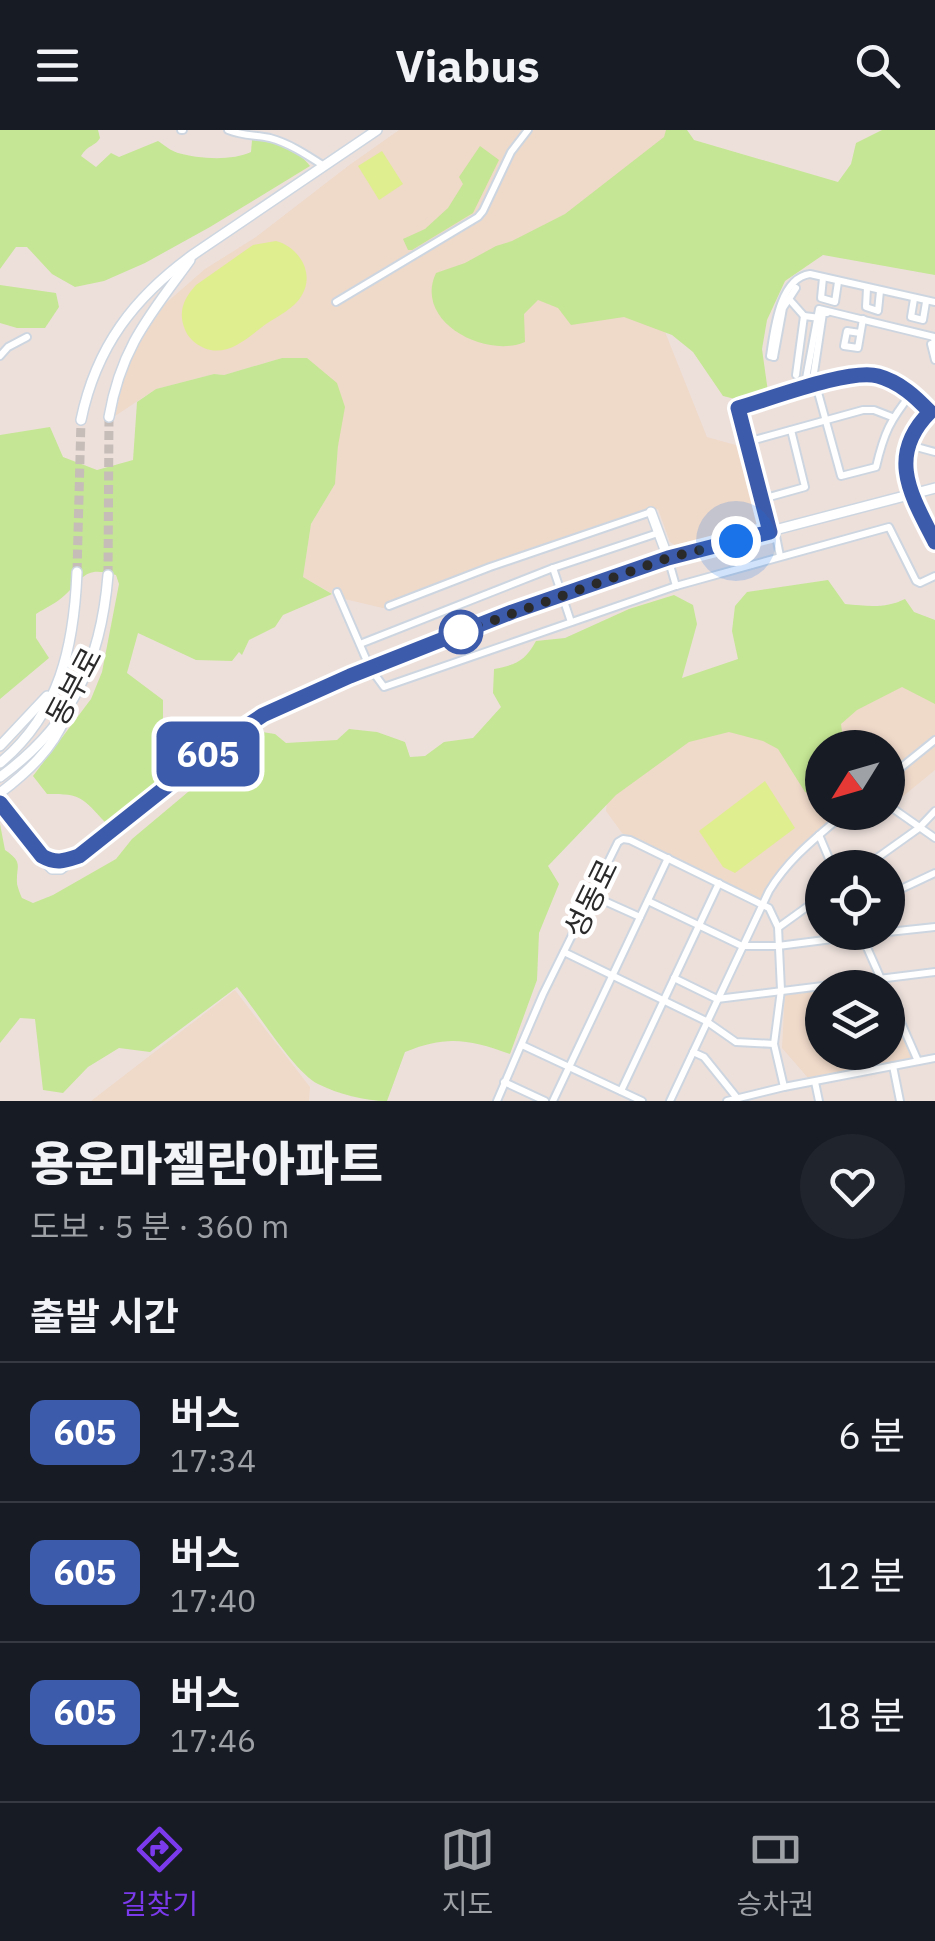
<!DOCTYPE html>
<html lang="ko">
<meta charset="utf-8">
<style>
body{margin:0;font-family:"IBM Plex Sans","Noto Sans KR",sans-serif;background:#20242c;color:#f1f3f6;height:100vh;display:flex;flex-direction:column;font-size:38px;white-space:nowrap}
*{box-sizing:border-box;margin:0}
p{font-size:32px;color:#9ea1a6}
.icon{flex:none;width:55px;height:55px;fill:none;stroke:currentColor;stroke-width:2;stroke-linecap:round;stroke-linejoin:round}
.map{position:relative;height:971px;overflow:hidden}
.panel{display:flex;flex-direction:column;background:#171b24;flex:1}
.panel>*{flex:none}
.badge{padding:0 20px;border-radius:15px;font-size:35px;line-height:65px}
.needle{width:65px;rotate:233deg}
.buttons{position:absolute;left:805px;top:600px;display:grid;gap:20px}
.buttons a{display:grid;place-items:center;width:100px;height:100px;border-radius:50%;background:#171b24;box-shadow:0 2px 8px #0004;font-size:50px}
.you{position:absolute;width:50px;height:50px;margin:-25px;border:8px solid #fff;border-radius:50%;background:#1a73e8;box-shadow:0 0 0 15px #1a73e833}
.map>.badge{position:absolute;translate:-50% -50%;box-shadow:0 0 0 5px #fff}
h2{padding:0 30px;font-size:38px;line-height:90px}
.round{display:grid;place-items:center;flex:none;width:105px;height:105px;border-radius:52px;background:#20242c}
.head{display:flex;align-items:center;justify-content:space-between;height:170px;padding:0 30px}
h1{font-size:48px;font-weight:800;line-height:75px}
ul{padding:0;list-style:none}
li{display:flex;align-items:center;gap:30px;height:140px;padding:0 30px;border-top:2px solid #363941}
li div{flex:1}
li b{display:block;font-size:38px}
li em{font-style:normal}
li .badge{min-width:110px;font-weight:700;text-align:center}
header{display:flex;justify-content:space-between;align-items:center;height:130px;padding:0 30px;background:#171b24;font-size:45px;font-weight:800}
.dock{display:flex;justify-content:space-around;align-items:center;height:140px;border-top:2px solid #363941;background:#171b24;font-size:28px;color:#9ea1a6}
.dock a{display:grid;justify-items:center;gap:5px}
.dock .active{color:#7c3aed}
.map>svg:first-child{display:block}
.education{fill:#efd9c9}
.green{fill:#c5e694}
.pitch{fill:#dfee8f}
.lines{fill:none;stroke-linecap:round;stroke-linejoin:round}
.secondary-tunnel{stroke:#c6bcb8;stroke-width:9;stroke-dasharray:9 4.5;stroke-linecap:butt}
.street-casing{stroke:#cdd6e0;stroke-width:10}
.secondary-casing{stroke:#cdd6e0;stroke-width:12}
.street{stroke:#fff;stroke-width:6}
.secondary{stroke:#fff;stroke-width:9}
.line-casing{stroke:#fff;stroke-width:22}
.line{stroke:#3d5bab;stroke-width:15}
.walk{stroke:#2a2a2a;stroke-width:10;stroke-dasharray:0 18}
.stop-dot{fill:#fff;stroke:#3d5bab;stroke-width:5}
.labels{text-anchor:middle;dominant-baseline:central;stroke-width:9;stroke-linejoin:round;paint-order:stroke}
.street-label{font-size:30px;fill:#2a2a2a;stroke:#fff}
</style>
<header><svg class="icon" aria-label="menu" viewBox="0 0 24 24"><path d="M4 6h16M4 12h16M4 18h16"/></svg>Viabus<svg class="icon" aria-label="search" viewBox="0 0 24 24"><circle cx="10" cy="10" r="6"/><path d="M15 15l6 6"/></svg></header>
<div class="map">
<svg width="935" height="971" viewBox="0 0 935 971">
<rect width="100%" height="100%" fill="#ede0db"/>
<!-- education -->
<g class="education">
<path d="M399,0H668L630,114L707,307L743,317L762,388L757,394L676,416L670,412L658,379L387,479L340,468L303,447L311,394L335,354L338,316L282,228L224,245L214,244L156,259L115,286L125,243L141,209L166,173L205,139L256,107L348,36Z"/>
<path d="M901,549L935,565V640L896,672L888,664V618H822V682L841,683L797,720L778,742L761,771L622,703L606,681L608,664L683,611Z"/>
<path d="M880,850L883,857L822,858V922H888V868L914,928L809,949L782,918L785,861Z"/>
<path d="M235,860L310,957L309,971H91Z"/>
</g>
<!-- green -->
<g class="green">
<path d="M0,0H98L100,8C96,16 87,15 81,26L96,37L111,23L119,27L158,11C164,15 171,21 178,23C199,29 232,31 251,22L252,10C273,10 298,19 310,36L210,97L145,133L104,151L75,157L52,144L27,117H16L0,139Z"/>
<path d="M666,0H687L694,10L838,52L851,34L856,13L882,0H935V145L823,125L785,151L767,190L762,219L768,262L739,270L723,266L693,222L672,205L624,187L571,195L558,178L538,170L524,184L525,212C486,229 413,192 436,143L465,133L496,116L512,111L565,84L664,7Z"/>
<path d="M480,16L499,30L473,83L412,120H408L403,109L425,99L448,78L463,54L459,47Z"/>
<path d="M0,155L56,163L59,177L45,198H17L0,193Z"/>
<path d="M282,228H307L337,253L345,277L338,316L335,354L311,394L303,447L332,464L283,485L275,497L249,510L242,525L239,522L232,531L196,530L138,503L127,543L163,570V614L184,635L109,696C83,670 85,663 47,664L33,646L91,569L102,542L119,454L116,445C85,436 85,446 65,465C57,473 45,478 36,484V508L49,528L0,569V305L50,297L63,327L97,340L133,330L137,272L156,259L214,244L224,245Z"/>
<path d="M828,450L845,474C867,476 885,479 905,469L914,482L935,490V574L902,557L857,580L841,594L844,617L822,618V667L805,662L778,619L763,611L729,602L689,612L616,665L548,736L559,754L539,803L537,850L510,924C469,909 446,905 405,922L387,971C365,971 338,964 318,954C294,942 256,880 237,857L150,922L119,918L88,937L63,963L43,960L35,889L20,888L0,913V694L5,720C24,733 16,735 17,753C17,756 21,766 22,768L33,773L53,765L116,729L132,709L244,615L262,602L275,604L286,613L337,610L349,599L377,602L405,612L410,627L425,626L444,612L473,608L501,577L493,563L494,539C516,535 525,531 536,511L565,508L629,479L674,465L693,475L697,494L682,548L738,529L732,501L735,476L747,462Z"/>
</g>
<!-- pitch -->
<g class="pitch">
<path d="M382,21L403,54L379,70L358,36Z"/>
<path d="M276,111C299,117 315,143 302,165C295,178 278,186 266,194C248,207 228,228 204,218C195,214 187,207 184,197C178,180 185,167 196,155L253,115Z"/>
<path d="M765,651L795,698L735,743L723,737L699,701Z"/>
</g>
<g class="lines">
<!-- secondary-tunnel -->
<g class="secondary-tunnel">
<path d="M77,442L81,290"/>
<path d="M108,445L109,287"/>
</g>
<!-- street casing -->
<g class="street-casing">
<g id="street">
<path d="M181,0H183"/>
<path d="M228,0C242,6 256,5 270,8C289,13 307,25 324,36"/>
<path d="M823,148L821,168L835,172L838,152"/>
<path d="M867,158L866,177L878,181L880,161"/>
<path d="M789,169L804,186L820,188"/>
<path d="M914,169L911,187L923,190L926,172"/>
<path d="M336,172L478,87L483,81L511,22L528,0"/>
<path d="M860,203L847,201L844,216L858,218L863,189"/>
<path d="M931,214L935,230"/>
<path d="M0,226L8,217L27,207"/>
<path d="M774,227L770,226C774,201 779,148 810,144L935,172"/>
<path d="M774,227L783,178L796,158"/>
<path d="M796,245L804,186"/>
<path d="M816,255L841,346L876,337C884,303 890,290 912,263"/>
<path d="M812,256L823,183H827"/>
<path d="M804,259L819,179L934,207L935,218"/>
<path d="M747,312L863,280H874L892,287"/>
<path d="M909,315L935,322"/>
<path d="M762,369L805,357L791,300"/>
<path d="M770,401L738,278L849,246C885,243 907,257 931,282"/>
<path d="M775,401L780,426"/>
<path d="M668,428L676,456"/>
<path d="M553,438L571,492"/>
<path d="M337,462L370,538L384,557L676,456L889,397L916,451L920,453L935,446"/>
<path d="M389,476L490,437L651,382"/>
<path d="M360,514L553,438L658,403"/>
<path d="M888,648L935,610"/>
<path d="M888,675L935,708"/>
<path d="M819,705L833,738"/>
<path d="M863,738L919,698L935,681"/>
<path d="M591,765L640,787"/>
<path d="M888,765L935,743"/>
<path d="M648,771L742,816H778L887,802"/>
<path d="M779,797L822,766"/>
<path d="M888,802L935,797"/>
<path d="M861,804L885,858"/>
<path d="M564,822L706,891L736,912L774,914"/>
<path d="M674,848L717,869L935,842"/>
<path d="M888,863L918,931"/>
<path d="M522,915L642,971"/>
<path d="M693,922L704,927L737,968"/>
<path d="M893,936L900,971"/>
<path d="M504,952L545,971"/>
<path d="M815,952L819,971"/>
<path d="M621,961L719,753"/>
<path d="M497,971L543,864L618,712L623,709L630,710L769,778L778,797L781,860L774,914L784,957"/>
<path d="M553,971L668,728"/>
<path d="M670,971L769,761C789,728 817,707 846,682"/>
<path d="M727,971L784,957L935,928"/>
</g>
</g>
<!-- secondary casing -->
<g class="secondary-casing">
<g id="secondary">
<path d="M935,280C882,313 914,371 935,412"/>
<path d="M109,287C121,217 150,185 190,130"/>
<path d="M81,290C96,217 134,167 194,124L377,0"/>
<path d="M651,382L668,428"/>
<path d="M0,616L47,566"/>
<path d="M0,633C60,583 74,516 77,442"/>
<path d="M0,647C72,595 101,532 108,445"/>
<path d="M0,663C26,643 53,619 65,588"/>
<path d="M0,673L48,735L52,739H61L224,611L263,585L329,555L512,482L668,428L935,358"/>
</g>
</g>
<!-- street -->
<use href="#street" class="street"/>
<!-- secondary -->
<use href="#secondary" class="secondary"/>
</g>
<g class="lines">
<!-- line casing -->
<g class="line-casing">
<path id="line" d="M0,673L42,726C56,734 64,731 79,726L224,611L263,585L350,546L512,482L668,428L770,402L738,278C770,269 850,238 878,246C900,252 916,267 930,282C886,326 911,365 935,412"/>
</g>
<!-- line -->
<use href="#line" class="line"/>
<!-- walk -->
<path class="walk" d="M461,502L668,428L736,411"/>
</g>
<!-- markers -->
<circle class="stop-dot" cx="461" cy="502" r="20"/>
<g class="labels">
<!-- street labels -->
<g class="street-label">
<text transform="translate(73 556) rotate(-62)">동부로</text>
<text transform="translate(590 768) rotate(-64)">성동로</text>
</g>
</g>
</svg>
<div class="buttons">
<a><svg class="needle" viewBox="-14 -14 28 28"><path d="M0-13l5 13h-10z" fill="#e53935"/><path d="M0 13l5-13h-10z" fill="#9ea1a6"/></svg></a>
<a><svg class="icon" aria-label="locate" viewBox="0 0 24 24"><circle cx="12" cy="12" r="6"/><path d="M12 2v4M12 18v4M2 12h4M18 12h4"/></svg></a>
<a><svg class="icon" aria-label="layers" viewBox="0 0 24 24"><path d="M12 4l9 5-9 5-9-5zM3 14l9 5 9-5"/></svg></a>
</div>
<div class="you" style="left:736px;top:411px"></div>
<b class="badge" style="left:208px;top:624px;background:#3d5bab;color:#fff">605</b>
</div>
<section class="panel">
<div class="head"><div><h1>용운마젤란아파트</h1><p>도보 · 5 분 · 360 m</p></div><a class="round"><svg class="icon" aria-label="heart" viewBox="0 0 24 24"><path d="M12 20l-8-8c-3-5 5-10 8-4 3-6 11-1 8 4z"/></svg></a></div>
<h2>출발 시간</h2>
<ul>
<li><span class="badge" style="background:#3d5bab;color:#fff">605</span><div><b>버스</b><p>17:34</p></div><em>6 분</em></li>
<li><span class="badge" style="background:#3d5bab;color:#fff">605</span><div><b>버스</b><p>17:40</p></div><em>12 분</em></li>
<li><span class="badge" style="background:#3d5bab;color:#fff">605</span><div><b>버스</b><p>17:46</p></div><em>18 분</em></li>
</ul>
</section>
<nav class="dock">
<a class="active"><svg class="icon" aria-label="directions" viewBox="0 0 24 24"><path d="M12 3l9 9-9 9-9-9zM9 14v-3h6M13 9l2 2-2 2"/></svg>길찾기</a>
<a><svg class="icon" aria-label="map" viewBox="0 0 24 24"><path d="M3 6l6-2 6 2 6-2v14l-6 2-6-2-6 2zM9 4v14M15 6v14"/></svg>지도</a>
<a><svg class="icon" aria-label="tickets" viewBox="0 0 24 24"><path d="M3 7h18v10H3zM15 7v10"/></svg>승차권</a>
</nav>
